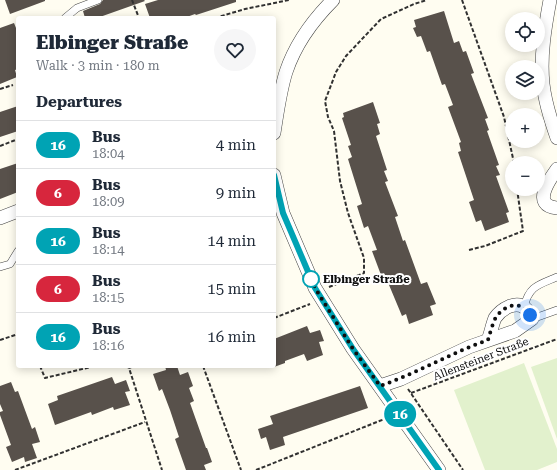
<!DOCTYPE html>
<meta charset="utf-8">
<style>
body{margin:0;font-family:"Roboto Serif",serif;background:#f6f6f7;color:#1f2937;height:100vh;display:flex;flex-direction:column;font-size:15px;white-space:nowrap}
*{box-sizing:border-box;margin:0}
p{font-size:13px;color:#747a83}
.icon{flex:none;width:22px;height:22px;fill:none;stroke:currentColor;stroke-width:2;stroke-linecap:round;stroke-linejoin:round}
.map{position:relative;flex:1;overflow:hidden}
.side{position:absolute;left:16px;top:16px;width:260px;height:352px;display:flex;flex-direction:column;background:#fff;border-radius:4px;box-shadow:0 2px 10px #0003}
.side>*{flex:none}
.badge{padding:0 8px;border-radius:13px;font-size:14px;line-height:26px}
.buttons{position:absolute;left:505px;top:12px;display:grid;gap:8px}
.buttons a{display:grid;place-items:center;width:40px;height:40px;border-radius:50%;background:#fff;box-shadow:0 2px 10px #0003;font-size:20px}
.you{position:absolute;width:20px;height:20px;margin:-10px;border:3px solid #fff;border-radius:50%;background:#1a73e8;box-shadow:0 0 0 6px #1a73e833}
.map>.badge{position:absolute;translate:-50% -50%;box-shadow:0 0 0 2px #fff}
h2{padding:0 20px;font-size:15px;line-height:36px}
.round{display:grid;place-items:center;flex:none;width:42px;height:42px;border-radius:21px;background:#f6f6f7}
.overview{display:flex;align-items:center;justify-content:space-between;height:68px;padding:0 20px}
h1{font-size:19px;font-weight:800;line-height:30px}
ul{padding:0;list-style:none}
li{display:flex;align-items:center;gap:12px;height:48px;padding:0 20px;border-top:1px solid #e0e1e3}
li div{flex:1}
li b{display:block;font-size:15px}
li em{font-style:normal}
li .badge{min-width:44px;font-weight:700;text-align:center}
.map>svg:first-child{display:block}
.pitch{fill:#e2f1cd}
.building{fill:#58514b}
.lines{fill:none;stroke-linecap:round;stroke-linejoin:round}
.lane-casing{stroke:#424242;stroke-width:8}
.street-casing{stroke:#424242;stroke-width:14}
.path{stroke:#313131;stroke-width:2;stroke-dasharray:4 2;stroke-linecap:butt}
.lane{stroke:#fff;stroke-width:7}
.street{stroke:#fff;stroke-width:13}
.line-casing{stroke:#fff;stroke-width:9}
.line{stroke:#00a3b4;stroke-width:6}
.walk{stroke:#0f0f0f;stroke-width:4;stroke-dasharray:0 7.2}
.stop-dot{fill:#fff;stroke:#00a3b4;stroke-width:2}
.labels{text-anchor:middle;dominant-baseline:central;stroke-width:4;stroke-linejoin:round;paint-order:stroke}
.stop-label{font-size:11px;font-weight:bold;fill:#0f0f0f;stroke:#fff;text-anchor:start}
.street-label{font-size:11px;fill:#0f0f0f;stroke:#fff}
</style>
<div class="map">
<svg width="557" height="470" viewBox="0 0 557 470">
<rect width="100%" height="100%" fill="#fffdf1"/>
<!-- pitch -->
<g class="pitch">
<path d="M557,358V439L531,367Z"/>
<path d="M524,363L557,449V462L537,470H485L454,390Z"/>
</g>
<!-- building -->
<g class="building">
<path d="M5,0H45V1L10,14Z"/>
<path d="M103,0H144L145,1L97,18H85L83,11L100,4Z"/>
<path d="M158,0H236V2L196,15L195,14L184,18H150L145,4Z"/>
<path d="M444,11L454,43L459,41L463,52L466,51L474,73L471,74L488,118L485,119L489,130L487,131L499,165L496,166L500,175L496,176L509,212L506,213L509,222L485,231L481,220L476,222L469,202L474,200L458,152L461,151L459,143L461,142L448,107L453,105L445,84L442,85L430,51L427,52L421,36L417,37L413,28L416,27L414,20Z"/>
<path d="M14,23L18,33V69L15,70L17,77L0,84V28Z"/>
<path d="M373,102L380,123L377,124L380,134L376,136L387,170L384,171L388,181L385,182L398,216L395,217L403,241L405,240L421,284L427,282L436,304L430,306L433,315L409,324L406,314L402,316L384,273L381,275L372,251L377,250L368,226L364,228L357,206L362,204L348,159L352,157L348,146L351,145L342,118L344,117L343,113Z"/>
<path d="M18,106V131L0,137V112Z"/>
<path d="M18,163V192L0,199V169Z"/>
<path d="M307,326L310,333L320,330L324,341L319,342L323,355L307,361L304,354L285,361V363L274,367V339Z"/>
<path d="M165,366H177L180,375L188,372L193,386L189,388L194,401L190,403L206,448H207L212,462L204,465L206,470H186L175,439L179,437L170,410L162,389L159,391L153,374L166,370Z"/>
<path d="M112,377L115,384L126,380L130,391L125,392L130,405L114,410L113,407L92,415L91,412L55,425L48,404L58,400L57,396Z"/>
<path d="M11,382L15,392L18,391L32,429L35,427L40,442L32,444L37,458L25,462L24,457L12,462L6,447L11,445L0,415V412L3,411L0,404V386Z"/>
<path d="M360,386L368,408L283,437L285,445L270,450L266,437L261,439L258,429L273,424L270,416Z"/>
</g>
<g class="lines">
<!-- lane casing -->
<g class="lane-casing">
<g id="lane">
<path d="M65,18L77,8L98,0"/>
<path d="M0,267L10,264L18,251"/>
<path d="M524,307C529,286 538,285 557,277"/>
<path d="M532,319L557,310"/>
</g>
</g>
<!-- street casing -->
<g class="street-casing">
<g id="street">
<path d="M550,0C545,27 540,56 543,84C545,102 551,121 557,138"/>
<path d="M274,133C277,114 280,91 286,72C295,45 313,20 333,0"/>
<path d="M557,169C549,180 531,206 557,208"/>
<path d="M274,175L283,213L315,288L353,349L439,470"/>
<path d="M0,218L18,211"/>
<path d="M380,386L401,379L469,347L515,331L532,319C530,316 529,311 525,308C516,300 501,309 495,318C492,325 491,333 488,340"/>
</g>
</g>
<!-- path -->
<g class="path">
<path d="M132,0L139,18"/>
<path d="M462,0L504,117L514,163"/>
<path d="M215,18L245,9L289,0"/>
<path d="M0,89L13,85"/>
<path d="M0,146L18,139"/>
<path d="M469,250L485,246L523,231L517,189"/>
<path d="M329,287L364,273V258L348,213L340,181L334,131L328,117L325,101L336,72L346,56L381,19L414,4L427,0"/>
<path d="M274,318L310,304"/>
<path d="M0,340L18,334"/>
<path d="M40,366L45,378L95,366"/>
<path d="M126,366L129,368L162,470"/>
<path d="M203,366L241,470"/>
<path d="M129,368L134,366"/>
<path d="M408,389L463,470"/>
<path d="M411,393L557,339"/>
<path d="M15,470L145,422"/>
<path d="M256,470L387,418"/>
</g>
<!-- lane -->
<use href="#lane" class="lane"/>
<!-- street -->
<use href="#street" class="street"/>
</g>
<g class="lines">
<!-- line casing -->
<g class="line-casing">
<path id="line" d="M274,175L283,213L315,288L353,349L439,470"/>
</g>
<!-- line -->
<use href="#line" class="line"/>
<!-- walk -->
<path class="walk" d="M311,279L310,276L315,288L353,349L380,386C417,373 451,353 488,340C490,333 492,326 495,319C503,305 521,299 530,315"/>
</g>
<!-- markers -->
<circle class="stop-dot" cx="311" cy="279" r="8"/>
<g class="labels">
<!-- stop labels -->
<g class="stop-label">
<text x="323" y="279">Elbinger Straße</text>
</g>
<!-- street labels -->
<g class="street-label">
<text transform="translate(481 359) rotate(-21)">Allensteiner Straße</text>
</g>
</g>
</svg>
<div class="buttons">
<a><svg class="icon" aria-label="locate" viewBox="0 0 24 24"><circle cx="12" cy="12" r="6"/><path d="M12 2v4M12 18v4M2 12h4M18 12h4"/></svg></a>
<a><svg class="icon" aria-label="layers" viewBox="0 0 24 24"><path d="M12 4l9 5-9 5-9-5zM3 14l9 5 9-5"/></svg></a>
<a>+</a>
<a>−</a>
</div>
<div class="you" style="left:530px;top:315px"></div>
<b class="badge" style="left:400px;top:414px;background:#00a3b4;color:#fff">16</b>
<section class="side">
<div class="overview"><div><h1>Elbinger Straße</h1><p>Walk · 3 min · 180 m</p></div><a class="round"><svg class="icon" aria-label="heart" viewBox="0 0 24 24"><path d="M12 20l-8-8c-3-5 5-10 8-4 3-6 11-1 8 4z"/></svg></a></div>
<h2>Departures</h2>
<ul>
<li><span class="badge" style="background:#00a3b4;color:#fff">16</span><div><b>Bus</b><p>18:04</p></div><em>4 min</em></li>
<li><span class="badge" style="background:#d7263d;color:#fff">6</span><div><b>Bus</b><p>18:09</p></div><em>9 min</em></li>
<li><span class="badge" style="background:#00a3b4;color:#fff">16</span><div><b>Bus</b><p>18:14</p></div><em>14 min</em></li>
<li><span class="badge" style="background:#d7263d;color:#fff">6</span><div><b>Bus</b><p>18:15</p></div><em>15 min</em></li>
<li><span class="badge" style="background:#00a3b4;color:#fff">16</span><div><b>Bus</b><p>18:16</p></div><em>16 min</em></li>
</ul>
</section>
</div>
